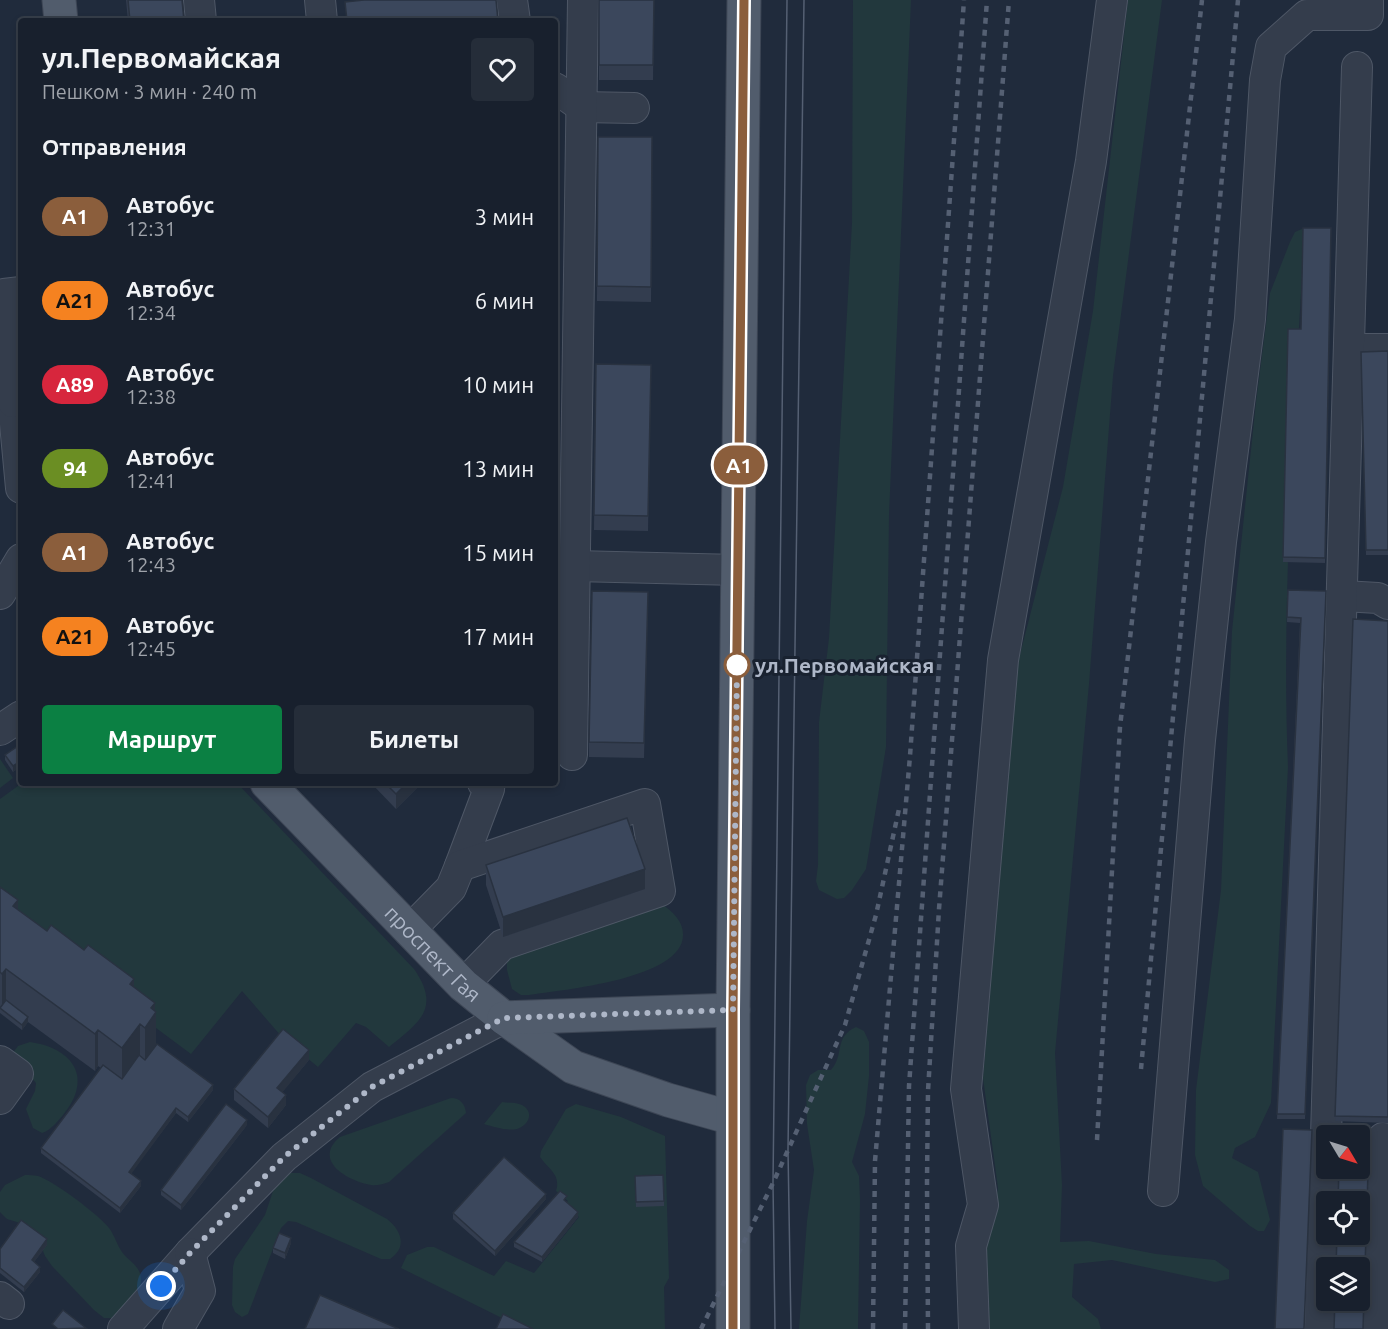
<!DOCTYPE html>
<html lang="ru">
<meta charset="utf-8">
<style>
body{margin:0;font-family:Ubuntu,sans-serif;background:#252d39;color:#f1f3f6;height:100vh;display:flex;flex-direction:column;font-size:22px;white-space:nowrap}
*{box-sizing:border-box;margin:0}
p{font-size:20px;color:#9fa3aa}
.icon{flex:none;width:33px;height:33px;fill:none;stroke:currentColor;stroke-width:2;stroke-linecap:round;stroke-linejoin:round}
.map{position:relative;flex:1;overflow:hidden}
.panel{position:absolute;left:18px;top:18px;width:540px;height:768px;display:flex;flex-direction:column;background:#18202d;border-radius:6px;box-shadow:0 3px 9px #0003,0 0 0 2px #363e49}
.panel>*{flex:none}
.badge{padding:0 12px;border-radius:20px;font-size:21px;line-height:39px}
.needle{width:39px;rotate:128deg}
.buttons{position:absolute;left:1316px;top:1125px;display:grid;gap:12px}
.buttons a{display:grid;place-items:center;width:54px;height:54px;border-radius:6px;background:#18202d;box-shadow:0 3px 9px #0003,0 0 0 2px #363e49;font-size:30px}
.you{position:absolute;width:30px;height:30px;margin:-15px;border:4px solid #fff;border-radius:50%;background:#1a73e8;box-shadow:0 0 0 9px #1a73e833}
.map>.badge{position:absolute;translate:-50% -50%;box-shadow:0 0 0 3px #fff}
h2{padding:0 24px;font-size:22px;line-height:54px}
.round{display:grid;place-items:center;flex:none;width:63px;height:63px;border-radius:6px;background:#252d39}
.overview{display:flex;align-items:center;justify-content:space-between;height:102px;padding:0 24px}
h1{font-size:28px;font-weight:700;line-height:45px}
.action{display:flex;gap:12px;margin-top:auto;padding:12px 24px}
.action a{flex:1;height:69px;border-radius:6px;background:#0b8043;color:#fff;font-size:24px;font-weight:700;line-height:69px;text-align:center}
.action a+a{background:#252d39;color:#f1f3f6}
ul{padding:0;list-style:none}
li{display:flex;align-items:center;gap:18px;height:84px;padding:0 24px}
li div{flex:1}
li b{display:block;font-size:22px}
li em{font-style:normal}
li .badge{min-width:66px;font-weight:700;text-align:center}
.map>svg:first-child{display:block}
.green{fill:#22383d}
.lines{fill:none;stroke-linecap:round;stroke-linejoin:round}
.minor-casing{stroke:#4e5766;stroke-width:32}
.major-casing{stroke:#3d4655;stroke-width:35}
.minor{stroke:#343d4c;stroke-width:30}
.major{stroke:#515c6c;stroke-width:33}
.tram{stroke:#556073;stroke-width:1.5}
.rail{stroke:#556073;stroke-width:4.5;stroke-dasharray:6 6;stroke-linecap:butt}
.wall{fill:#333d4f}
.shaded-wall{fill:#293240}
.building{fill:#3b475c;stroke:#293240;stroke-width:1.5}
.line-casing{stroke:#fff;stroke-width:14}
.line{stroke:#8b5e3c;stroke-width:9}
.walk{stroke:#aeb7c8;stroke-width:6;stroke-dasharray:0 10.8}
.stop-dot{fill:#fff;stroke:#8b5e3c;stroke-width:3}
.labels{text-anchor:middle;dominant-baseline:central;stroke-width:6;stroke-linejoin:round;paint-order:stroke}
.stop-label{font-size:21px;font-weight:bold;fill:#aeb7c8;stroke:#192230;text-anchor:start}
.street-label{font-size:21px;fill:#aeb7c8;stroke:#192230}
</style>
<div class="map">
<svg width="1388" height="1329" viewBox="0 0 1388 1329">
<rect width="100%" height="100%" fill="#202b3c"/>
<!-- green -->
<g class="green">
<path d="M853,0H911L889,515L886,747L866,869L852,890L844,898L837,899L819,890L816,881L818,865L819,722L829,638L852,223Z"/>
<path d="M1128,0H1162L1113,376L1089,684L1055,1053L1062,1185L1060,1242L1089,1241L1156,1254L1215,1260L1229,1270V1279L1215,1282L1112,1260L1074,1264L1072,1297L1098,1319L1101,1329H988L984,1254L998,1188L983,1078L1015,674L1063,487L1093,311Z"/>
<path d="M1302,229L1305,235C1299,317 1295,398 1291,480C1287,576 1284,671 1288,767L1271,1103L1255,1137L1235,1148L1232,1158L1258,1172L1270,1220L1264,1231H1258L1250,1226L1203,1186L1195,1155L1196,1090L1221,890L1232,631L1256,402L1270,293L1290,242L1295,232Z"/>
<path d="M0,759L13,778L0,788Z"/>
<path d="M22,783H237L414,969C441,1008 420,1022 389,1047L366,1027L356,1023L318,1067L282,1037L242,991L191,1054L0,912V799Z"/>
<path d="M663,905C672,911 683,921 683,934C685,979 562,990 529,995H521L512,989L507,970V958Z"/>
<path d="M856,1027L864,1031L869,1042V1076L865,1114L852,1162L859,1176L860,1200L858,1329H799L807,1221L814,1170L807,1124L806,1085L810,1075L818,1070H831C845,1054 833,1038 856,1027Z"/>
<path d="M30,1042C73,1048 94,1078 63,1115C57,1122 51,1130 42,1133L33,1128L26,1109L35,1091L36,1083L12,1054L18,1046Z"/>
<path d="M451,1098C460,1098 465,1104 466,1113L389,1182C383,1184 377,1186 371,1185C347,1181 312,1160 340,1137Z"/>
<path d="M502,1102C509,1103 519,1102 525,1107C534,1115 527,1126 517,1129C507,1131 494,1127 484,1124Z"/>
<path d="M576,1104L621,1117L665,1136L669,1278L664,1287L665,1329H524L401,1268L407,1255L427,1247H434L494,1276L506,1261L534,1273L579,1217L564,1205L568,1201L556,1191C561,1174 549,1170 540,1157L541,1151L566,1109Z"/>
<path d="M286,1173H300L311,1178L387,1219C401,1230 408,1247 390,1259H381L296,1222L288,1221L281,1228L248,1314L242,1317L235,1312L232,1305L233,1267L235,1259L265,1215L276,1182Z"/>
<path d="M25,1175C29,1175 34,1175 38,1176C54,1181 99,1215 109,1228C115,1236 117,1245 122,1252C130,1263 142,1266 141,1282C140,1296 123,1309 114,1318H104L94,1310L52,1266L45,1256L40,1243L20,1223L7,1219L0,1212V1192L5,1185Z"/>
</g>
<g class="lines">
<!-- minor casing -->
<g class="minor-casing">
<g id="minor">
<path d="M199,0L201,21"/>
<path d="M320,0L322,21"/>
<path d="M512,0L515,21"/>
<path d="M555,88L582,107L634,108"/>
<path d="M1350,349H1388"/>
<path d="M21,401L13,402L21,488"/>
<path d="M13,402L4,294L21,292"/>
<path d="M555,568L575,566L738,570"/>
<path d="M0,594L21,559"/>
<path d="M1343,596L1378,598L1388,604"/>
<path d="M0,730L21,716"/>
<path d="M572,755L583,0"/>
<path d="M460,866L489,789L483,783"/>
<path d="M409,931L451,888L460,866L645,804L660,891L502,945L463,985"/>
<path d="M0,1061L18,1074L0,1099"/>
<path d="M1326,1136L1357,67"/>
<path d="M1163,1191L1200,740L1221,542L1250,319L1265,80L1271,47L1307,15H1368V0"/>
<path d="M0,1297L9,1304"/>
<path d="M123,1329L190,1253L284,1157L372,1087L504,1018"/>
<path d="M178,1329L200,1291L190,1253"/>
<path d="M974,1329L971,1246L983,1205L966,1089L1003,660L1091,161L1112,0"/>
<path d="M1320,1329L1326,1136"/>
<path d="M1377,1329L1383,1138"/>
</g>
</g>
<!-- major casing -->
<g class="major-casing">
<g id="major">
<path d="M59,0L61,21"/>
<path id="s1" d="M267,783L463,985L504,1018L573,1067L668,1100L732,1118"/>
<path d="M504,1018L733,1010"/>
<path d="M733,1329V1010L744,0"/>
</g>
</g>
<!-- minor -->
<use href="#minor" class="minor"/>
<!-- major -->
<use href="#major" class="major"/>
<!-- tram -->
<g class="tram">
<path d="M775,1329L773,1183L787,0"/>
<path d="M791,1329L788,1150L804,0"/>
</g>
<!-- rail -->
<g class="rail">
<path d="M1141,1069L1238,0"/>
<path d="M1097,1140L1120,727L1202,0"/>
<path d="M701,1329L773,1183L845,1025L876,915L899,809"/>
<path d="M873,1329L875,1161L910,756L964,0"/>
<path d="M905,1329L909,1086L987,0"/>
<path d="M928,1329L927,1182L928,1091L939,909L1009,0"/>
</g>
</g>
<!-- wall -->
<g class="wall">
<path d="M126,0H182L184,21H128Z"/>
<path d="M599,0H654L653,80H599Z"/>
<path d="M598,137H652L651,302L597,301Z"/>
<path d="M1331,228L1325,563L1283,562L1288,329H1301Z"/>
<path d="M1388,351V555H1366L1361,352Z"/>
<path d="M596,364L651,365L648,531L594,530Z"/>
<path d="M1288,590L1326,591L1305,1119H1277L1300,623L1287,622Z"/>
<path d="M648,592L644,758L589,757V742Z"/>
<path d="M1353,619L1388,621V1123L1335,1121Z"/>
<path d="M21,744V766L13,772L5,760V755Z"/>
<path d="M371,783H422L396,809Z"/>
<path d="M486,865L645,889L503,937L486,885Z"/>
<path d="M0,887L18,910L47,931L134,988L155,1011L156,1044L213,1090L188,1122L176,1113L131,1173L141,1186L120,1213L41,1153V1148L101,1068L98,1066L95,1071L28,1022L22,1030L0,1013Z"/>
<path d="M309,1060L282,1092L286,1105L268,1128L234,1100V1089Z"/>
<path d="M247,1125L181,1210L161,1195V1190Z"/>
<path d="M635,1176L664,1201V1206L636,1207Z"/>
<path d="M546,1199L495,1256L453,1219V1213Z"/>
<path d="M567,1201L566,1202L578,1217L542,1262L514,1247V1242Z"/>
<path d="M291,1243L285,1259L273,1253V1248Z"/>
<path d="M47,1245L34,1262L40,1272L24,1292L0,1273V1249Z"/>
</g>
<!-- shaded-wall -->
<g class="shaded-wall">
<path d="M21,761V766L13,772V766Z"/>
<path d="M407,783H422L396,809V794Z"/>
<path d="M645,869V889L503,937V917Z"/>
<path d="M18,900V937L13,906Z"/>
<path d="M6,969V1005L2,1010V974Z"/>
<path d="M134,979V1015L130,984Z"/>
<path d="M155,1003V1014L156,1012V1049L145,1064V1028L151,1008Z"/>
<path d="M28,1017V1022L22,1030V1025Z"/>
<path d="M140,1024V1060L122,1084V1048Z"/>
<path d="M98,1030V1066L95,1071V1034Z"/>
<path d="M309,1050V1060L277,1099V1088Z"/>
<path d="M213,1085V1090L188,1122V1117Z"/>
<path d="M286,1095V1105L268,1128V1117Z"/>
<path d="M176,1108V1113L129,1177V1172Z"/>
<path d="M247,1120V1125L181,1210V1205Z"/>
<path d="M141,1181V1186L120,1213V1208Z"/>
<path d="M546,1194V1199L495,1256V1251Z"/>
<path d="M578,1212V1217L542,1262V1257Z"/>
<path d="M291,1238V1243L285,1259V1253Z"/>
<path d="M47,1239V1245L32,1265V1260Z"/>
<path d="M40,1267V1272L24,1292V1287Z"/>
</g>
<!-- building -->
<g class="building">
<path d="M128,0H182L184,21H130Z"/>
<path d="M364,0H496L498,21H347L345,2Z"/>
<path d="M599,0H654L653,65H599Z"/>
<path d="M598,137H652L651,287L597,286Z"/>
<path d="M1303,228H1331L1325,558L1283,557L1288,329H1301Z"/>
<path d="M1388,351V550H1366L1361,352Z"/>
<path d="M596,364L651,365L648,516L594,515Z"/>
<path d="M1288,590L1326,591L1305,1114H1277L1301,618L1287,617Z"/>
<path d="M592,591L648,592L644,743L589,742Z"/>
<path d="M1353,619L1388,621V1117L1335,1116Z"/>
<path d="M21,744V761L13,766L5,755Z"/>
<path d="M385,783H407L396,794Z"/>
<path d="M627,818L645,869L503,917L486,865Z"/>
<path d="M0,887L18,900L13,906L47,931L51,925L84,950L88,945L134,979L130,984L155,1003L151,1008L156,1012L145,1028L140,1024L122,1048L98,1030L95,1034L6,969L2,974L0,972Z"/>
<path d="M6,1000L28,1017L22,1025L0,1008Z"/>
<path d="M283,1029L309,1050L277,1088L286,1095L268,1117L234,1089Z"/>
<path d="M157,1044L213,1085L188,1117L176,1108L129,1172L141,1181L120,1208L41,1148L103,1065L122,1079L139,1055L145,1060Z"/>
<path d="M226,1104L247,1120L181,1205L161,1190Z"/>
<path d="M1283,1129L1312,1130L1304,1329H1275Z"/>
<path d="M1359,1141H1369L1363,1329H1334L1335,1300H1359V1268H1336L1337,1234H1359V1202H1338L1339,1168H1359Z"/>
<path d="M504,1157L546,1194L495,1251L453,1213Z"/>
<path d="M663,1175L664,1201L636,1202L635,1176Z"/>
<path d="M560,1191L567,1196L564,1200L578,1212L542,1257L514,1242Z"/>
<path d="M21,1220L47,1239L32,1260L40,1267L24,1287L0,1268V1249Z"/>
<path d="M279,1233L291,1238L285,1253L273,1248Z"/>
<path d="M320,1295L399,1329H305Z"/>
<path d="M63,1310L86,1328L58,1329L52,1324Z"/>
<path d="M503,1314L533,1329H496Z"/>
</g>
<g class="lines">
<!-- line casing -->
<g class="line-casing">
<path id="line" d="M733,1329V1010L744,0"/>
</g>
<!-- line -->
<use href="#line" class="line"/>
<!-- walk -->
<path class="walk" d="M161,1286L190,1253L284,1157L372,1087L504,1018L733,1010L737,665"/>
</g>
<!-- markers -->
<circle class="stop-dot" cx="737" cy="665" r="12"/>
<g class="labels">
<!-- stop labels -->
<g class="stop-label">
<text x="755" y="665">ул.Первомайская</text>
</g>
<!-- street labels -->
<g class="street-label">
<text stroke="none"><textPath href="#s1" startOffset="238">проспект Гая</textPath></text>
</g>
</g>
</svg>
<div class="buttons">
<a><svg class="needle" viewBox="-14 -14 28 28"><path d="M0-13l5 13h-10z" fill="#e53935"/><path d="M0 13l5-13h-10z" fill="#9fa3aa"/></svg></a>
<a><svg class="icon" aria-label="locate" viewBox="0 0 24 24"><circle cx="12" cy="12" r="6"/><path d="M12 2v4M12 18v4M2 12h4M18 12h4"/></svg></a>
<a><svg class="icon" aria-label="layers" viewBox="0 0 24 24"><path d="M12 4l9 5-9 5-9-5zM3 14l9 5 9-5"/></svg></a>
</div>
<div class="you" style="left:161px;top:1286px"></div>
<b class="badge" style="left:739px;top:465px;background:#8b5e3c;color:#fff">А1</b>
<section class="panel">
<div class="overview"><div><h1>ул.Первомайская</h1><p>Пешком · 3 мин · 240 m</p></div><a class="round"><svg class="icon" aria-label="heart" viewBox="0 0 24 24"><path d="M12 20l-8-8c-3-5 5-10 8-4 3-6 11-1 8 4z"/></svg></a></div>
<h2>Отправления</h2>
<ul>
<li><span class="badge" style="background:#8b5e3c;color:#fff">А1</span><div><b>Автобус</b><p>12:31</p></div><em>3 мин</em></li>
<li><span class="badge" style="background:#f58220;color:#111">А21</span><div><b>Автобус</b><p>12:34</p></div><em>6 мин</em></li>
<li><span class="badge" style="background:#d7263d;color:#fff">А89</span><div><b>Автобус</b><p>12:38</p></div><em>10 мин</em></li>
<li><span class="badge" style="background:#6b8e23;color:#fff">94</span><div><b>Автобус</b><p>12:41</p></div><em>13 мин</em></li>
<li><span class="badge" style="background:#8b5e3c;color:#fff">А1</span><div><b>Автобус</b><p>12:43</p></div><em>15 мин</em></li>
<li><span class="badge" style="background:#f58220;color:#111">А21</span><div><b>Автобус</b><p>12:45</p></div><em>17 мин</em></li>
</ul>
<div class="action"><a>Маршрут</a><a>Билеты</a></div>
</section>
</div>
